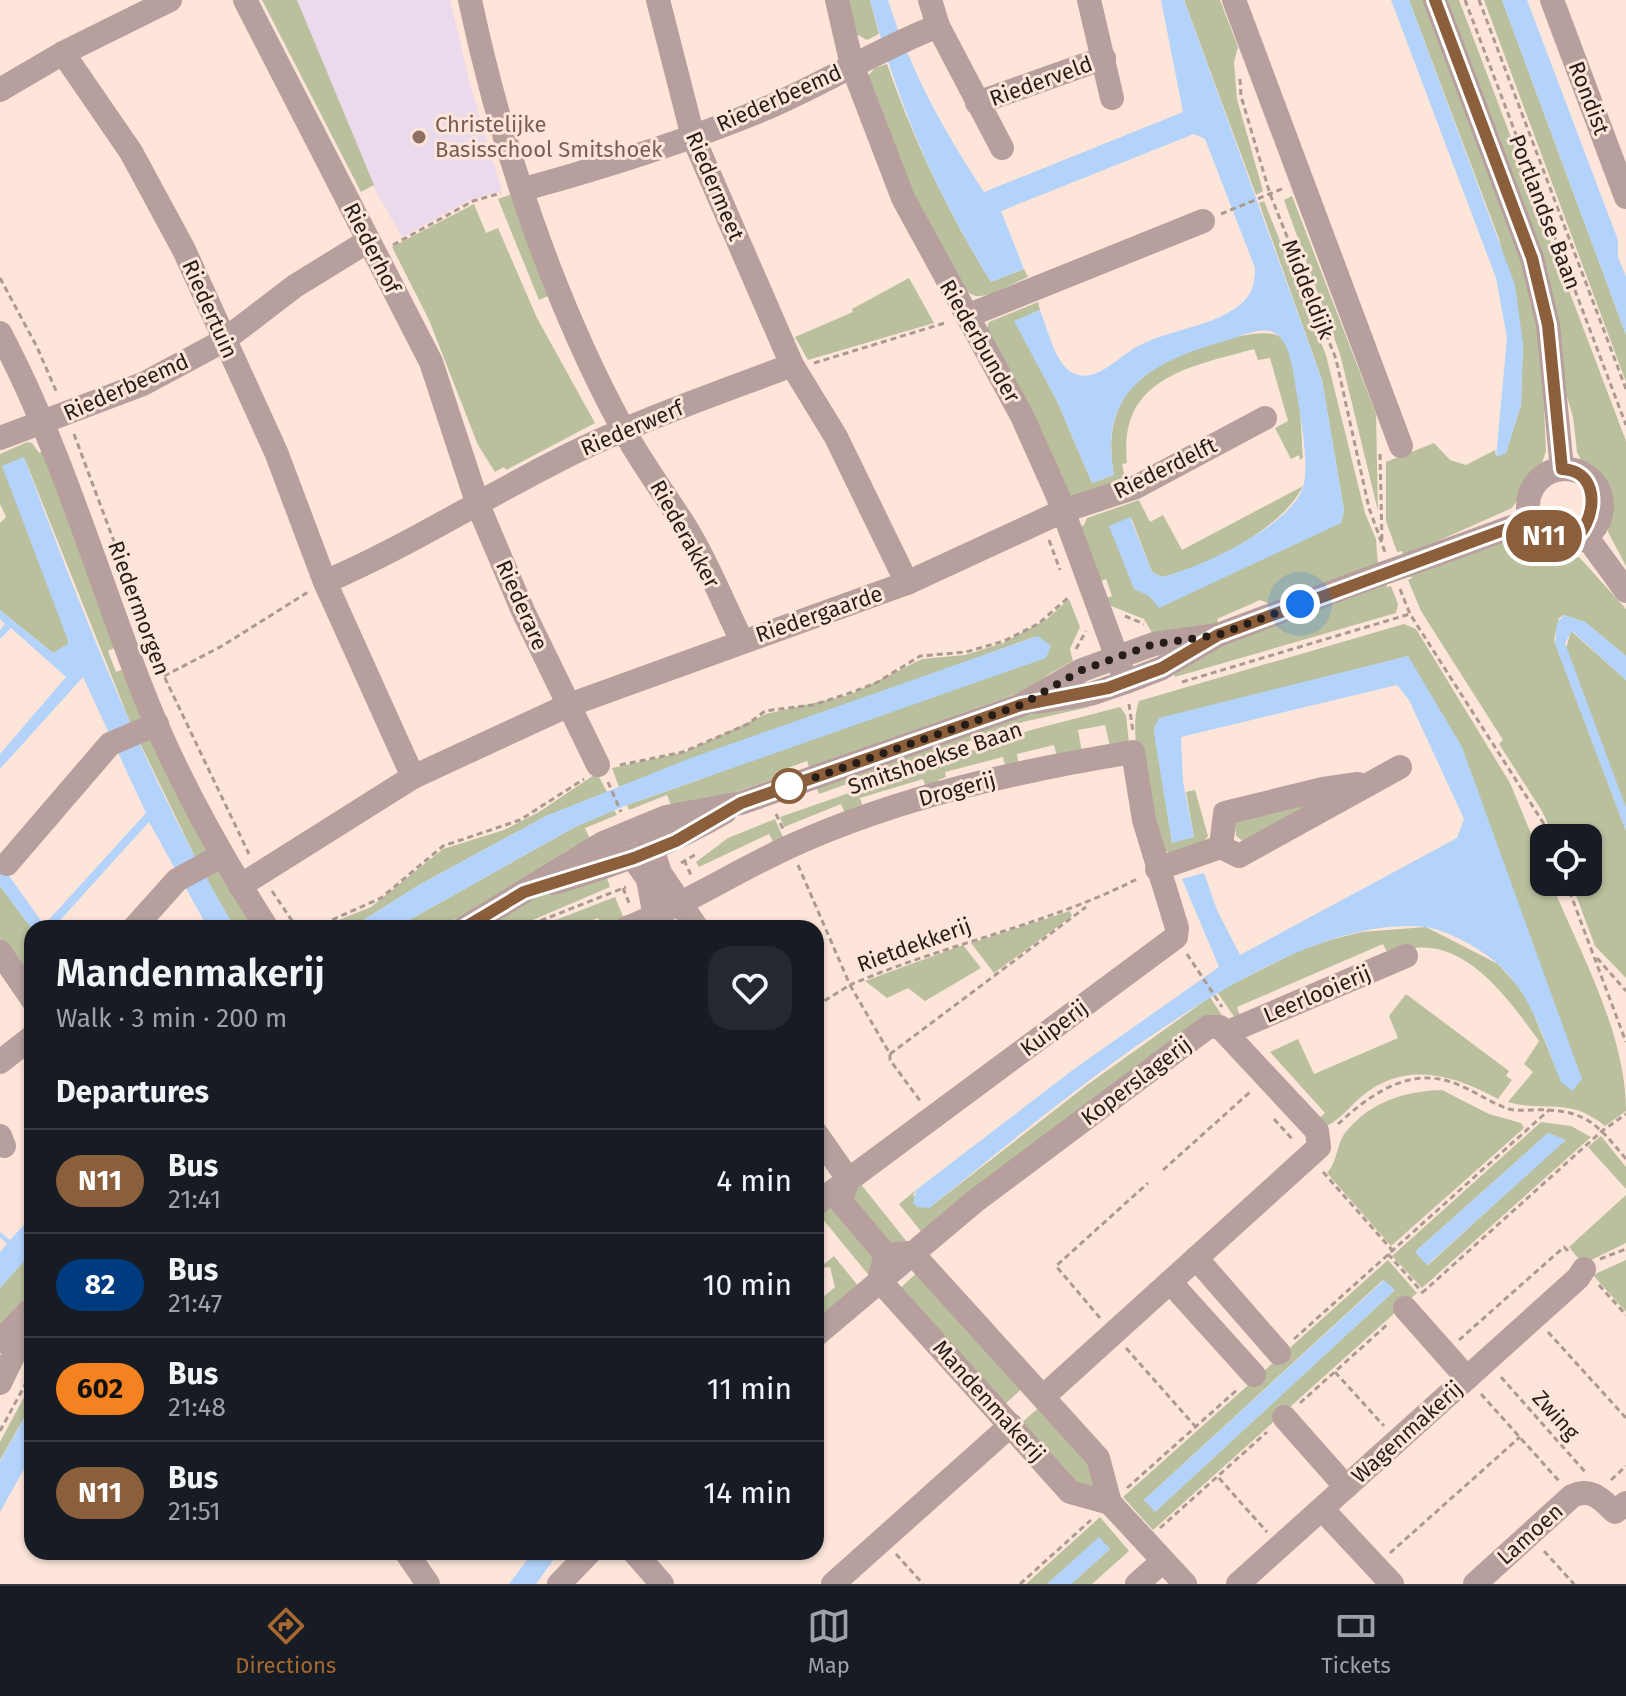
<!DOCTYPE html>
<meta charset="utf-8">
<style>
body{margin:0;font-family:"Fira Sans",sans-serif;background:#242831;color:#f1f3f6;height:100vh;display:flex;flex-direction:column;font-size:30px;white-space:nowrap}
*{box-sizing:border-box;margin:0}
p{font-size:26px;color:#9ea1a6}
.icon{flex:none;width:44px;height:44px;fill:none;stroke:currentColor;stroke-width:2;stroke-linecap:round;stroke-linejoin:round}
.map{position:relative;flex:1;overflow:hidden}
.sheet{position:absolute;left:24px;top:920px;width:800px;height:640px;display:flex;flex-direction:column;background:#171b24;border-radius:24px;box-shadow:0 2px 6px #0004}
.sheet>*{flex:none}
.badge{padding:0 16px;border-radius:26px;font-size:28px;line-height:52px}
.buttons{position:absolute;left:1530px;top:824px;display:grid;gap:16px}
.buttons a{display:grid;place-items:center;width:72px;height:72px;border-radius:16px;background:#171b24;box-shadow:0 2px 6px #0004;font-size:40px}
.you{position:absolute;width:40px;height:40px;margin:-20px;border:6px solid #fff;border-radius:50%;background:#1a73e8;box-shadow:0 0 0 12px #1a73e833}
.map>.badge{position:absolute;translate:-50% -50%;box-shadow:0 0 0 4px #fff}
h2{padding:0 32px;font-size:30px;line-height:72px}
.round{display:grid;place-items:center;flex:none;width:84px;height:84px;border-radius:24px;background:#242831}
.headline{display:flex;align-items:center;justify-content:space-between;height:136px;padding:0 32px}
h1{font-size:38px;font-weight:600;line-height:60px}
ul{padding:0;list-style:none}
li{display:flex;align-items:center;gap:24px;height:104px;padding:0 32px;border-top:2px solid #363941}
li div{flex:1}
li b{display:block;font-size:30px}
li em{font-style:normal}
li .badge{min-width:88px;font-weight:700;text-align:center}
.tabs{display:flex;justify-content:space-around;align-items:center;height:112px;border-top:2px solid #363941;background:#171b24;font-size:22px;color:#9ea1a6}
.tabs a{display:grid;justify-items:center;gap:4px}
.tabs .on{color:#a7692f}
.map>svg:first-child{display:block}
.education{fill:#ebdaec}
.green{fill:#bac09e;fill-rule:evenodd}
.water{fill:#b3d3fb}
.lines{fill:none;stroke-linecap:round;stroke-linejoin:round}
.path{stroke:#ac9a91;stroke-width:3;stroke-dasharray:6 4;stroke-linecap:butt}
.minor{stroke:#b79f9d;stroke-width:24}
.minor-bridge{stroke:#b79f9d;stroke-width:24}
.line-casing{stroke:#fff;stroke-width:18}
.line{stroke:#8b5e3c;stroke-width:12}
.walk{stroke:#261d19;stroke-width:8;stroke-dasharray:0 14.4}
.education-dot{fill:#8d6e63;stroke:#fde5d9;stroke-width:3}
.stop-dot{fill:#fff;stroke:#8b5e3c;stroke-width:4}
.labels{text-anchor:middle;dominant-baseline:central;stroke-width:6;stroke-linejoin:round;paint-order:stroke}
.street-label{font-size:22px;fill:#261d19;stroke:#fde5d9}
.education-label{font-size:22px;fill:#785e54;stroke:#fde5d9;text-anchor:start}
</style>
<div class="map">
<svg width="1626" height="1584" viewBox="0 0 1626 1584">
<rect width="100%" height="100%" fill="#fde5d9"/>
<!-- education -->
<path class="education" d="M295,0H450L470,84L502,191L470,200L402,237L375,190Z"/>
<!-- green -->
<g class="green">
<path d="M262,0H297L374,185L361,192Z"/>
<path d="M843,0H870L879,34L867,40L858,35L852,37Z"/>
<path d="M1184,0H1220L1238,47L1234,62L1237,99L1263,191L1256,195Z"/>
<path d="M1409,0H1424L1527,273L1541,349L1546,451L1541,466L1512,508L1404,556L1402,551L1397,552L1386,521V462L1434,443L1450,460L1466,465L1495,450L1496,456L1506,453L1521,405L1523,344L1499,239Z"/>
<path d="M1442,0H1459L1626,441V566L1608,532L1611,508L1609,491L1600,477L1584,466L1577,452L1573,417L1563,383Z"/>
<path d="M1484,0H1502L1626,335V382Z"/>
<path d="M887,64C914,142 948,212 991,282L1024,269L1028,277C1015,282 989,298 976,296C945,291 879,115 864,80L875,68Z"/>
<path d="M515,193L553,294L539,300L498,199Z"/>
<path d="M1292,196L1376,414L1378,511L1340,354L1284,200Z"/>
<path d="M1264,201L1326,355L1365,513L1376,539L1378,566L1272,605L1260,600L1217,619L1219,625L1155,638L1144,619L1106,604L1104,599L1112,596L1106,579L1098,582L1078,528L1084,525L1087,518L1139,500L1150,522L1163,515L1182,550L1303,486C1282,529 1208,566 1162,577L1152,572L1131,517L1134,589L1341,523L1344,510L1322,380L1259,203Z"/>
<path d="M474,204L486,233L498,228L537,318L595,423L506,470L504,467L495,472L478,445L429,320L392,247Z"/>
<path d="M909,278L934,323L808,360L795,337L853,312L852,309Z"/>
<path d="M1038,302L1040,310L1015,321L1057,401L1092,483L1114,475C1109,449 1110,421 1124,398C1134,382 1149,369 1165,361C1184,351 1266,322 1281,338C1300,359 1301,429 1303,458L1300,460L1299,455L1291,459L1275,428L1288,421L1270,358L1258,360L1254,349C1190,367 1118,377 1127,463L1122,464L1126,483L1069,497L988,338L992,336L987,328L989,322Z"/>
<path d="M27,442L32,443L39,453L45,450L116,647L108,651L116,672L124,669L143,720L132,727L24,457L69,644L53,653L0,610V523L6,517L0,504V454Z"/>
<path d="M1533,540L1580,558L1626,609V656L1585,622L1564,615L1559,618L1554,640L1626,831V978L1595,946L1571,882H1588V838H1554L1542,811L1499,744L1503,740L1421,611L1408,580L1412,578L1410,572C1448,560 1493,538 1533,540Z"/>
<path d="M1385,582L1387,587L1391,586L1398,604L1396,613L1175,677L1174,671L1196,653Z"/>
<path d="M1069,599L1080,627L1070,649L1073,661L1049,674L1033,688L809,767L807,761L777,772L778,776L773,779L724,796L671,805L667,795L629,810L627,805L696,781L1037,636L619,787L612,768L685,752L766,714L849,695L922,659L965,655L1003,643L1047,619Z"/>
<path d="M1404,624L1416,629L1510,783L1544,865V882H1551C1580,953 1626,1033 1626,1111L1605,1126C1569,1096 1547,1113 1508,1102L1533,1072L1524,1064L1539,1041C1505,994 1455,923 1389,956L1383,944L1237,1007L1241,1019L1237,1021L1217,992L1296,952L1327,941L1361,932L1426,927L1498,964L1526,995L1561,1081L1408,656L1154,728L1172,842L1194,837L1186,792L1195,790L1208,836L1202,844L1170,853L1162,850C1152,810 1125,740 1139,701Z"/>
<path d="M1571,631L1626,680V808L1565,652Z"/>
<path d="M1087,701L1089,707L1023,722L819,794L816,786L1036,708Z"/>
<path d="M1120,707L1126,715L1129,743L1110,746L1105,725L1078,730L1082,752L1057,757L1054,745L1017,754L1019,766L1006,769L1003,757L945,772L946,777L938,780L940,787L927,790L923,779L860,798L864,810L846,816L841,804L784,827L780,817L1031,730Z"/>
<path d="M150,736L209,851L198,863L138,739Z"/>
<path d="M597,773L607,792L546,816L419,885L351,928H319L371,907L443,849L504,830L539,812Z"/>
<path d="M1321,799L1244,842L1236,836L1235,822Z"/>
<path d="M614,810L617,815L585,828L590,839L565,852L546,870L439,928H395L575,827Z"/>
<path d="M775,819L785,842L775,845L769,834L699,867L696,862L728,838Z"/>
<path d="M219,869L256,928H235L202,872Z"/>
<path d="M606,875L610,887L514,928H480L557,886Z"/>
<path d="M0,886L32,929V984L0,939Z"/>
<path d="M615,897L625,921L603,928L598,918L571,928H535Z"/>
<path d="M1070,911L1072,916L994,973L971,943Z"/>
<path d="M963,945L981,968L925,1001L908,988L887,998L865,981Z"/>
<path d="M1406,994L1509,1071L1506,1076L1512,1080L1498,1099C1454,1075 1406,1060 1362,1096C1351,1105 1338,1123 1323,1127L1316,1121L1325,1113L1270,1052L1298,1039L1314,1074L1398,1038L1389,1016Z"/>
<path d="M1210,997L1223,1017L923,1234L899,1204L916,1190L913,1195L929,1208L1087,1085Z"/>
<path d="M1442,1090L1489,1114L1521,1123L1524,1128L1391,1246L1327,1173C1338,1161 1336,1145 1345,1133C1370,1102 1404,1091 1442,1090Z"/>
<path d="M1541,1122L1571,1126L1591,1137L1422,1288L1392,1256ZM1548,1133L1565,1140L1428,1265L1416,1251Z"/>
<path d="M1601,1136L1626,1167V1189L1588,1147Z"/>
<path d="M860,1183L911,1247L890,1245L851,1195Z"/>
<path d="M1626,1195V1243L1583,1264L1569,1247Z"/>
<path d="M825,1207H833L878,1258L871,1278L817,1212Z"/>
<path d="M32,1252V1298L0,1333V1288Z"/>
<path d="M834,1256L859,1287L816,1324V1303L835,1287L830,1267L819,1268Z"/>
<path d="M1388,1260L1417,1293L1153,1530L1123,1497ZM1383,1280L1394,1291L1156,1511L1144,1500Z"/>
<path d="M1626,1260V1312L1593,1275Z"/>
<path d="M921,1269L1026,1385L1002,1407L897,1291Z"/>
<path d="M32,1382V1404L0,1460V1442Z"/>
<path d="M1043,1404L1093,1464L1097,1486L1091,1492L1072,1486L1019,1425Z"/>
<path d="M1100,1517L1129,1551L1092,1584H1071L1110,1549L1099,1538L1047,1584H1026Z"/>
</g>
<!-- water -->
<g class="water">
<path d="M870,0H888C910,70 944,131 984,192L1183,112L1161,0H1184L1322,380L1344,510L1341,523L1159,608L1149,596L1134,589L1109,526L1130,517L1152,572L1162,577C1200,568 1291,526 1303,487C1310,465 1300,413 1296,389C1293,373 1291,343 1275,333C1262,326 1242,336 1228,340C1157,360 1097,388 1114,475L1092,483L1057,401L1014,321L1040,310C1048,329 1055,366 1075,374C1098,383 1121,354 1140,345C1171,329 1218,326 1243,302C1253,293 1255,280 1255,268L1205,139L1194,134L1001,211L1024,269L991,282C933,187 899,107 870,0Z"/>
<path d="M1391,0H1409L1515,285L1523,344L1521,405L1506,453L1496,457L1507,338L1496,278Z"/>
<path d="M1502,0H1527L1618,240V257L1626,277V335Z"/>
<path d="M24,457C84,618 147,779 235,928H208L149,822L53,928L32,929L0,886V863L44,925L146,813L83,677L0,769V754L66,677L11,628L0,639V630L5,624L0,619V610L53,653L69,643L2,466Z"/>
<path d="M1564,615L1585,622L1626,656V680L1572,631L1565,643L1626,808V831L1555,644L1557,623Z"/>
<path d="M1038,636L1051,646L1046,658L627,805L575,827L395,928H351L419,885L546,816L688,759Z"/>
<path d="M1408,656L1462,747L1582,1079L1572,1091L1561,1082C1544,1040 1533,997 1499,965C1483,950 1448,930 1425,927C1276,910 1041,1119 929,1208L917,1207L913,1203L916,1190L1074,1069L1219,967L1182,879L1204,873L1217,910L1240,955L1457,838L1464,819L1409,700L1397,685L1181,737L1183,782L1194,837L1172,843L1155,740L1154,728L1159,718Z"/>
<path d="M1548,1133L1566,1140L1427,1265L1415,1252Z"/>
<path d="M32,1216V1252L0,1288V1252L7,1244L0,1237V1232L10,1240Z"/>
<path d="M1384,1280L1395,1290L1155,1512L1144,1500Z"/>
<path d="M32,1404V1455L0,1512V1461Z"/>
<path d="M1099,1537L1110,1549L1071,1584H1047Z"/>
<path d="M533,1552H559L536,1584H509Z"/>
</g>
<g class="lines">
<!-- path -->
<g class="path">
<path d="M1465,0L1626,425"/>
<path d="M1479,0L1626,389"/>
<path d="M1240,79L1241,96L1270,194L1336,359L1369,508L1385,552"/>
<path d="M1221,214L1284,188"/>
<path d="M393,245L473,201L501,193"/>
<path d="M0,278L37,347L57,393"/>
<path d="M814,363L948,322"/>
<path d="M74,434L164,676L249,854"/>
<path d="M1380,454L1382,542"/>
<path d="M1049,540L1060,570"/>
<path d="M1400,589L1410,614L1544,824L1549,838"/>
<path d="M1125,616L1144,624"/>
<path d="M1076,649L1086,631"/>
<path d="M164,676L222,646L308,592"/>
<path d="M1182,682L1410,614"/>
<path d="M1129,704L1133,732"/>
<path d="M620,765L683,752L748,724L765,711L813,705L850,693L876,683L920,656L966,652L1004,641L1038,624L1070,596"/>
<path d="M608,782L621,812"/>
<path d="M776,814L783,829"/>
<path d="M684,860L691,875"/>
<path d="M681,863L698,853"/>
<path d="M798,865L850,985C944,944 1048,925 1139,878"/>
<path d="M1566,882L1626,1042"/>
<path d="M623,888L629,903"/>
<path d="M272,891L297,928"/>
<path d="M314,928L381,898L443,846L520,820L584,779"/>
<path d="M522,928L626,887"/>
<path d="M1187,954L1222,1007"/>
<path d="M1597,958L1626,991"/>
<path d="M816,1006L850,985L890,1054V1060L921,1102"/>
<path d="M890,1054L1086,907"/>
<path d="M1274,1119L1293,1140"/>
<path d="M1338,1124C1371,1094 1411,1064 1459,1085C1476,1092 1491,1103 1509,1109C1520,1112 1534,1109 1546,1110C1588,1111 1600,1128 1626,1159"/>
<path d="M1163,1170L1250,1092"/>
<path d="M1323,1172L1392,1250"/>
<path d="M1388,1254L1423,1293"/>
<path d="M1600,1259L1626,1249"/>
<path d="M1599,1285L1626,1315"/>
<path d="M1422,1293L1602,1131L1626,1114"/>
<path d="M1100,1318L1056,1266L1148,1183"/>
<path d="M1548,1332L1626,1418"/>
<path d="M1294,1339L1549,1110"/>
<path d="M1459,1340L1564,1247L1570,1253"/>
<path d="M1126,1348L1195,1426"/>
<path d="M1335,1372L1384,1426"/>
<path d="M1501,1377L1586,1473"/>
<path d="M1481,1394L1559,1481"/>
<path d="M1300,1403L1389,1323"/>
<path d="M0,1431L32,1372"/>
<path d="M1219,1478L1267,1532"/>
<path d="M1611,1480L1626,1466"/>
<path d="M1127,1488L1238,1389"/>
<path d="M1160,1528L1267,1432"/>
<path d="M1544,1551L1574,1584"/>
<path d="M1390,1553L1520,1437"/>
<path d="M896,1554L923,1584"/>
<path d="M1020,1584L1091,1520"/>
</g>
<!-- minor -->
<g class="minor">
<path d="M245,0L431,362L478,505L523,611L598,765"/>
<path d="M470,0C500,142 553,301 623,429C642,464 667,497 688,531C709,566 724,605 742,641"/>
<path d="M658,0L693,137L792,365L836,437L907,583"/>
<path d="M837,0L852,65L903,198L1022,416L1057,494L1126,682"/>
<path d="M930,0L938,26L1002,148"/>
<path d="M1089,0L1112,98"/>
<path d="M1234,0L1401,446"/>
<path d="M1435,0L1532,258L1548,325L1562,469"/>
<path d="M1552,0L1626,197"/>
<path d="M63,53L131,152L184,250L276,452L325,582C404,548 475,503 551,464C628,424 711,396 792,365"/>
<path d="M0,90L63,53L170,0"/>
<path d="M977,103L1104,58"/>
<path d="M524,189C604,167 684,142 762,110C822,85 876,50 938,26"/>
<path d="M967,316L1203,221"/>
<path d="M0,333C62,450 98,579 147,702C179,782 221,856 267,928"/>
<path d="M0,438L143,384L223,341L295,286L368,241"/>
<circle cx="1565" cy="506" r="37"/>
<path d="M1586,536L1626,591"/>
<path d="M1407,565L1531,520"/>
<path d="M325,582L413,777"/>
<path d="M1037,702L1091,694L1126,682L1162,668L1218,635L1381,574"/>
<path d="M648,836L660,873L697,928"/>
<path d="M1221,847L1225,813L1323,789L1358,784"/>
<path d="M634,859L648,879L657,928"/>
<path d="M7,864L110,744L157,724"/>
<path d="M1157,869L1221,847L1239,856L1400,767"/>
<path d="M553,883C615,866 670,844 725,812"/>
<path d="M240,886L413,777L569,705L907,583L1063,511L1136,487L1265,418"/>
<path d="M134,928L177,880L221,856"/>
<path d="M464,928L603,843L666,817L741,803L1021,705L1082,670L1154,644L1218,635"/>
<path d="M627,928C684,905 736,871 791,846C899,797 1017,771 1133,752L1144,820L1177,928L1176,937L816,1204"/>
<path d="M0,952L32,999"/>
<path d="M1228,1032L1406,956"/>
<path d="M0,1062L32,1037"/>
<path d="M816,1133L848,1179L844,1192"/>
<path d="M0,1136L4,1146"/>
<path d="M842,1203L886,1255"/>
<path d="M897,1254L912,1253L1098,1458L1110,1503L1185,1584"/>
<path d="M1196,1258L1279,1353"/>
<path d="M883,1265L879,1280L1070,1492L1110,1503"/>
<path d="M1170,1282L1254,1375"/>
<path d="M1405,1308L1467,1378"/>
<path d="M816,1335L974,1202L1208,1027H1220L1317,1131L1319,1147L1043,1397"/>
<path d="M0,1341L28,1312"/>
<path d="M0,1383L32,1317"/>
<path d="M1284,1417L1346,1487"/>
<path d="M1322,1509L1392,1584"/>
<path d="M406,1552L428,1584"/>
<path d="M634,1552L662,1584"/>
<path d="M559,1584L590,1552"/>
<path d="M833,1584L1011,1425"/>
<path d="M1137,1584L1162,1562"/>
<path d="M1238,1584L1578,1278L1584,1269"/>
<path d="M1475,1584L1572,1496C1591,1487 1601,1499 1615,1512L1626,1503"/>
</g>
<!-- minor-bridge -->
<path class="minor-bridge" d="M1381,574L1407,565"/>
</g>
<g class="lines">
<!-- line casing -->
<g class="line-casing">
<path id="line" d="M464,928L524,892L634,858L676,841L741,803L1021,705L1108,688L1162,668L1218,635L1531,520C1572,596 1626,472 1562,469L1548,325L1532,258L1435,0"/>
</g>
<!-- line -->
<use href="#line" class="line"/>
<!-- walk -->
<path class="walk" d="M789,786L782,789L1021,705L1082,670L1154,644L1218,635L1300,604"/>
</g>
<!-- markers -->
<circle class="education-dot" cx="419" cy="137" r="8"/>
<circle class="stop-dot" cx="789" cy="786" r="16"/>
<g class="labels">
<!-- street labels -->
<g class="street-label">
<text transform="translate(1041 81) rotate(-20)">Riederveld</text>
<text transform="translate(779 98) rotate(-24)">Riederbeemd</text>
<text transform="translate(1589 98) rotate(69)">Rondist</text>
<text transform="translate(715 186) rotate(67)">Riedermeet</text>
<text transform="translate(1545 212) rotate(69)">Portlandse Baan</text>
<text transform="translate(372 248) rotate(63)">Riederhof</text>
<text transform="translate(1308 289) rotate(68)">Middeldijk</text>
<text transform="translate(210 309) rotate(66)">Riedertuin</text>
<text transform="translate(980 341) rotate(60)">Riederbunder</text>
<text transform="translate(126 387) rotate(-24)">Riederbeemd</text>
<text transform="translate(632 428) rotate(-23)">Riederwerf</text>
<text transform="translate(1165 468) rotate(-26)">Riederdelft</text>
<text transform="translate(685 534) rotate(61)">Riederakker</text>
<text transform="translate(522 605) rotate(66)">Riederare</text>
<text transform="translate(139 608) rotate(70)">Riedermorgen</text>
<text transform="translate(819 614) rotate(-19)">Riedergaarde</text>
<text transform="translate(935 758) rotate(-19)">Smitshoekse Baan</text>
<text transform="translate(957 789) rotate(-15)">Drogerij</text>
<text transform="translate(914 945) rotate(-20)">Rietdekkerij</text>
<text transform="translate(1317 994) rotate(-23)">Leerlooierij</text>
<text transform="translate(1054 1028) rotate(-37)">Kuiperij</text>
<text transform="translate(1136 1081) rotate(-37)">Koperslagerij</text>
<text transform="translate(989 1401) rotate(48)">Mandenmakerij</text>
<text transform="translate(1556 1415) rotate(48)">Zwing</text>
<text transform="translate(1407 1432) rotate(-42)">Wagenmakerij</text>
<text transform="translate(1530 1534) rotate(-42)">Lamoen</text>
</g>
<!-- education labels -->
<g class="education-label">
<text x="435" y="124">Christelijke<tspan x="435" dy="25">Basisschool Smitshoek</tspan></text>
</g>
</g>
</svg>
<div class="buttons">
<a><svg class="icon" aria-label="locate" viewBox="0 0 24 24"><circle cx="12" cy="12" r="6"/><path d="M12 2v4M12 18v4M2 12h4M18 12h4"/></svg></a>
</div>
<div class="you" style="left:1300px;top:604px"></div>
<b class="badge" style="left:1544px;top:536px;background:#8b5e3c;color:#fff">N11</b>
<section class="sheet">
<div class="headline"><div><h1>Mandenmakerij</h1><p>Walk · 3 min · 200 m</p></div><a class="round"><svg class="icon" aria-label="heart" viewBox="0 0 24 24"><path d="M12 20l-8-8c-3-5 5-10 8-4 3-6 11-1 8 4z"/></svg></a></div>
<h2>Departures</h2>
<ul>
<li><span class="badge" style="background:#8b5e3c;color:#fff">N11</span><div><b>Bus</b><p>21:41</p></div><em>4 min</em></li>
<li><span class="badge" style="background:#003b80;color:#fff">82</span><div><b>Bus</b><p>21:47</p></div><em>10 min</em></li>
<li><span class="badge" style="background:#f58220;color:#111">602</span><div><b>Bus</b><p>21:48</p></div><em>11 min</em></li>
<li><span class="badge" style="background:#8b5e3c;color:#fff">N11</span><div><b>Bus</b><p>21:51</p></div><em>14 min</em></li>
</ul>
</section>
</div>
<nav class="tabs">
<a class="on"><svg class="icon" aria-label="directions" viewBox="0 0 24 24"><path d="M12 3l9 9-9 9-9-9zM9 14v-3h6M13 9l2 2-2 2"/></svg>Directions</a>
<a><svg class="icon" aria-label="map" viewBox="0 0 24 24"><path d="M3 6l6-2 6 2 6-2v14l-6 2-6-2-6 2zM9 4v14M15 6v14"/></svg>Map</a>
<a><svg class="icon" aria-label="tickets" viewBox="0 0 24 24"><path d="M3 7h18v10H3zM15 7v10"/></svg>Tickets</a>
</nav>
